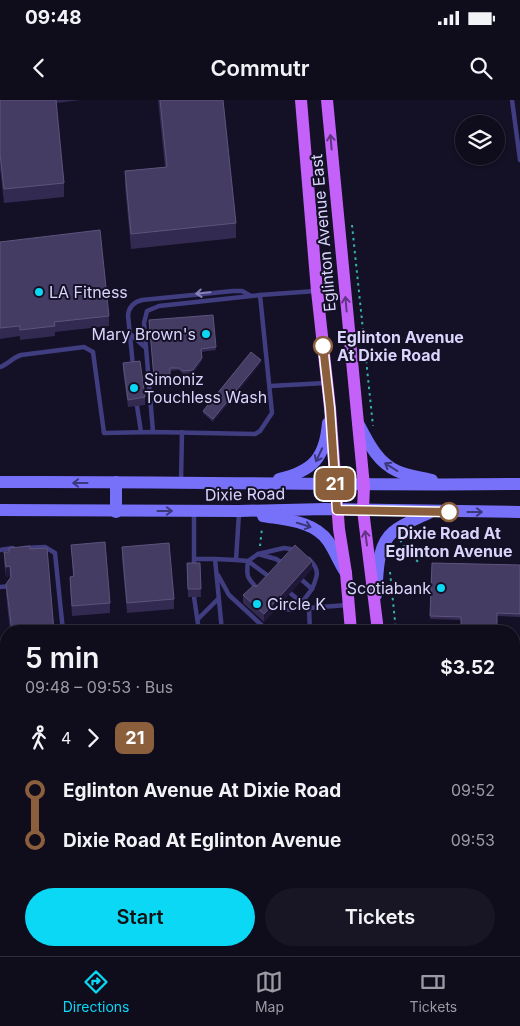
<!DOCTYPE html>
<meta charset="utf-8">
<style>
body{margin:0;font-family:Inter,sans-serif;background:#181525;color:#f1f3f6;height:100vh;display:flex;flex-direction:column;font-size:19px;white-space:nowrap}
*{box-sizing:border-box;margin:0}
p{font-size:16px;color:#9b9ba3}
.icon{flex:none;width:28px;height:28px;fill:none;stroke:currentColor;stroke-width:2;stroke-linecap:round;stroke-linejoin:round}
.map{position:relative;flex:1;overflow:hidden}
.sheet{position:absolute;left:0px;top:525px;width:520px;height:331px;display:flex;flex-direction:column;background:#0f0c1c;border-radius:20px 20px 0 0;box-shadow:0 1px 4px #0004,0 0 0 1px #2f2c3b}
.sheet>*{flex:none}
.badge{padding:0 10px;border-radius:8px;font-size:18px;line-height:32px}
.fabs{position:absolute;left:455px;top:15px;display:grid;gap:10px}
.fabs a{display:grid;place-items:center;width:50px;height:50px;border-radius:50%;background:#0f0c1c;box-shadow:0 1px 4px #0004,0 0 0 1px #2f2c3b;font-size:25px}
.map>.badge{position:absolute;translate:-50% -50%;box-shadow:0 0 0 2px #fff}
.legs{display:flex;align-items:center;gap:8px;height:55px;padding:0 25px;font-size:16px}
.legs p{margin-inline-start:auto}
.headline{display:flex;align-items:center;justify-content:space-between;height:85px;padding:0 25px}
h1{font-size:28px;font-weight:600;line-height:38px}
.action{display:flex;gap:10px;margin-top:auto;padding:10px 25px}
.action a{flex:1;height:58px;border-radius:30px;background:#0bd8f4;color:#111;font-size:20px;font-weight:600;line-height:58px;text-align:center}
.action a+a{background:#181525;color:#f1f3f6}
ul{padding:0 25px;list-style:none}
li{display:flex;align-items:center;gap:18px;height:50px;font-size:19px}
li i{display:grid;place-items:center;width:8px;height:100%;margin:0 6px;background:currentColor}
li i::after{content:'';width:12px;height:12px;margin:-6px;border:4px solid;border-radius:50%;background:#0f0c1c}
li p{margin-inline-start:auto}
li:first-child i{background:linear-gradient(#0000 50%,currentColor 0)}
li:last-child i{background:linear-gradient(currentColor 50%,#0000 0)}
.status{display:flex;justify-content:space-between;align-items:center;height:35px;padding:0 25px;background:#0f0c1c;direction:ltr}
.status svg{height:14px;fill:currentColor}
header{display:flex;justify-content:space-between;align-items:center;height:65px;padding:0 25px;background:#0f0c1c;font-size:22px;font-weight:600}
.tab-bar{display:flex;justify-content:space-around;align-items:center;height:70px;border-top:1px solid #2f2c3b;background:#0f0c1c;font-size:14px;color:#9b9ba3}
.tab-bar a{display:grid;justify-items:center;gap:2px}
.tab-bar .active{color:#0bd8f4}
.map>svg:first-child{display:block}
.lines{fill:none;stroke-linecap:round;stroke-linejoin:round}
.path{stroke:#35b2ad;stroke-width:2;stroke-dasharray:2.5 4;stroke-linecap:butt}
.service{stroke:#413d81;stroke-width:4.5}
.secondary{stroke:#7771f9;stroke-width:12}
.primary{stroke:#c361f8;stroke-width:12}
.wall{fill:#332a52}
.shaded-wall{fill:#1f1838}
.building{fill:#453c64;stroke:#5c547c}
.oneway{stroke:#633484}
.oneway2{stroke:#8681b9}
.oneway3{stroke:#3c377a}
.line-1-casing{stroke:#fff;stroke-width:11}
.line-1{stroke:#8b5e3c;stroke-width:8}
.poi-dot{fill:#0bd8f4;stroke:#141025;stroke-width:2}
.stop-1-dot{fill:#fff;stroke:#8b5e3c;stroke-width:2.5}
.labels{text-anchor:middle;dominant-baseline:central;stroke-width:4;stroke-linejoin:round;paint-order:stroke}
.street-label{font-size:16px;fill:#dad5fd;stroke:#141025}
.poi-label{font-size:16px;fill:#dad5fd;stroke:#141025;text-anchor:start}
.stop-label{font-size:16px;font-weight:bold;fill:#dad5fd;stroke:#141025;text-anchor:start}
</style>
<div class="status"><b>09:48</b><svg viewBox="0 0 49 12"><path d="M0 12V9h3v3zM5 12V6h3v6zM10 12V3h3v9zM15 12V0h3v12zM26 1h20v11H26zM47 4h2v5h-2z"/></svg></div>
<header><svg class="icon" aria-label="back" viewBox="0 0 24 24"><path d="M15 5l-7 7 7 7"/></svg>Commutr<svg class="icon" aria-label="search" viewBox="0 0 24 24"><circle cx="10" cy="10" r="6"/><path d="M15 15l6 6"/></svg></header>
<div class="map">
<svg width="520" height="856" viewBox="0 0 520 856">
<rect width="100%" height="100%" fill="#141025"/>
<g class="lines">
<!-- path -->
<g class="path">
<path d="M352,125L373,326"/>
<path d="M400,440L411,456L421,464"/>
<path d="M260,446L262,428"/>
<path d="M393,450L404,456H411"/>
<path d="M390,472L396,531"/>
<path d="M430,850L431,856"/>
</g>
<!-- service -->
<g class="service">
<path d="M512,0L520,60"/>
<path d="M129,233L146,248"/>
<path d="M133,266L128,215C129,207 134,202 142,200L233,191H242L251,196"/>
<path d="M0,267C7,265 12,258 21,255L84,247L93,252L104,333L153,332L255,334L260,331L272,313L260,195L316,191"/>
<path d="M270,286L326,283"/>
<path d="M137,306L141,332"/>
<path d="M153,332L144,223L147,211L159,206L260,195"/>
<path d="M181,381L182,332"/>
<path d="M24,448L45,447L55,453L63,531"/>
<path d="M0,450L13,448"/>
<path d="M258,454L284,448L297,450"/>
<path d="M194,459H215"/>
<path d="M309,459C320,470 318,475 312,489"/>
<path d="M236,460L248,461C246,476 247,478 258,489"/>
<path d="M194,467V413"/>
<path d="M218,475L229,495L268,531"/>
<path d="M271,478L248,461L258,454L276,459L284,464"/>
<path d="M0,487L11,486"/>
<path d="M290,493L309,508"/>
<path d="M194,497L199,531"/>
<path d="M278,507C296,515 302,502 312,489L302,480"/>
<path d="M198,519L218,499"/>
<path d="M222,531L215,459L236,460L239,413"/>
<path d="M310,531L309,508L347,505"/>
<path d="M0,613L2,631H0"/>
<path d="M0,770H6"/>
</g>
<!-- secondary -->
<g class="secondary">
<path d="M358,323C368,342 377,362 397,371C408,376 421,377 432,380"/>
<path d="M279,379C313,371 325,358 328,323"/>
<path d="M0,382C173,381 347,386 520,384"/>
<path d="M116,382V412"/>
<path d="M0,410L239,411L325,409L520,412"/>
<path d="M263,416C286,420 314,421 328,441C335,451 339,463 346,473"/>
<path d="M376,495C378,475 376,446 393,432C403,423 417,419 429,413"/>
</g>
<!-- primary -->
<g class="primary">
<path d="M301,0L317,191L330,308L339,429L346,473L351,531"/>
<path d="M327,0L364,386L363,410L378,531"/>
<path d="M397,850L398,856"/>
</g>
</g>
<!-- wall -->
<g class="wall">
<path d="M0,0H81L56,3L64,83V97L4,103L0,68Z"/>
<path d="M158,0H223L236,123V138L131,149L125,86V71L165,67Z"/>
<path d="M0,142L109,216V226L55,232V236L20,240V236L0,239Z"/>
<path d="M213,215L216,250L201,252L202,261L193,273L183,274L179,270L170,271V279L154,281L149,220Z"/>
<path d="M123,263L145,297V305L128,307L123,270Z"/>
<path d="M261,263L213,322L203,313V311Z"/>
<path d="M71,445L110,503V513L72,516L70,487V477H73Z"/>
<path d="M122,447L174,499V509L127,513L122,458Z"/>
<path d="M9,448L30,449L54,531H10L6,494V484L10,478V476L6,477L4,462V452H9Z"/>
<path d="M187,463H200L201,497H188Z"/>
<path d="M432,463L520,465V517L497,516L461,520L430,519Z"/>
<path d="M312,469L264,522L243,503V495L256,487Z"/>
<rect x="514" y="579" width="6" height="123"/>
<rect x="0" y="633" width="6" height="55"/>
<path d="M0,805H6V850H45V856H0Z"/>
<rect x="217" y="850" width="106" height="6"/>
</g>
<!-- shaded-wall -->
<g class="shaded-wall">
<path d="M202,258V261L193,273V270Z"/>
<path d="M261,260V263L213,322V319Z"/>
<path d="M312,461V469L264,522V514Z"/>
<path d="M10,466V476L6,477V467Z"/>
</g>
<!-- building -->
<g class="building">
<path d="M0,0H56L64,83L4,89L0,53Z"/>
<path d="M160,0H223L236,123L131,134L125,71L167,67Z"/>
<path d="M100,130L109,216L54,222L55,226L20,230V226L0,228V142Z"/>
<path d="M213,215L216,247L201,249L202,258L193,270L183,271L179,268H170V276L154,278L149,220Z"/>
<path d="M251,252L261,260L213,319L203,311Z"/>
<path d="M140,261L145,297L128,300L123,263Z"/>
<path d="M105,442L110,503L72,506L70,477L74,476L71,445Z"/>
<path d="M169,443L174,499L127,503L122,447Z"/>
<path d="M295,445L312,461L264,514L243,495L254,485L256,487Z"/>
<path d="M30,446V449L47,448L54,531H12L6,484L11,477L10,466L6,467L4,452H9V448Z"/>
<path d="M187,463H200L201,489H188Z"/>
<path d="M432,463L520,465V514L497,513V531H461V517L430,516Z"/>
<rect x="514" y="579" width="6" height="113"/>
<rect x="0" y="633" width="6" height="45"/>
<path d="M514,733H520V856H464L463,850H514Z"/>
<rect x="0" y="805" width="6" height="43"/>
</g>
<!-- one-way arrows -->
<defs><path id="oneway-shaft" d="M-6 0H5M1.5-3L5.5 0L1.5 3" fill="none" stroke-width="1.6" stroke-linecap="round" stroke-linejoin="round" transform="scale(1.25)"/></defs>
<g class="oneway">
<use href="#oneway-shaft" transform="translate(331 42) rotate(-95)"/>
<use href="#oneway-shaft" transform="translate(346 204) rotate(-95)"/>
<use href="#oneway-shaft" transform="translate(366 438) rotate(-98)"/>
</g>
<use class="oneway2" href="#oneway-shaft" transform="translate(203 193) rotate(174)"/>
<g class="oneway3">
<use href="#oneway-shaft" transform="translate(319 355) rotate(115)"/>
<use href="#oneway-shaft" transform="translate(391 367) rotate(-148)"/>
<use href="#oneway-shaft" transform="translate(80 383) rotate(180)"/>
<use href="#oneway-shaft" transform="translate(165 411)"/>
<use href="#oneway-shaft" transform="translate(475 412)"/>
<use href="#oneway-shaft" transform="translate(304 425) rotate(17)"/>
</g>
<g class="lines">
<!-- line-1 casing -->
<g class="line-1-casing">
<path id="line-1" d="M323,246L330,308L337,410L449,412"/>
</g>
<!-- line-1 -->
<use href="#line-1" class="line-1"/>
</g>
<!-- markers -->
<g class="poi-dot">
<circle cx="39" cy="192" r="5"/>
<circle cx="206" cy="234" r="5"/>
<circle cx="134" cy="288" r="5"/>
<circle cx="441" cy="488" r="5"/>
<circle cx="257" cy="504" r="5"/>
</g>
<g class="stop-1-dot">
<circle cx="323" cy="246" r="9"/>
<circle cx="449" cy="412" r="9"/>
</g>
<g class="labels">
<!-- street labels -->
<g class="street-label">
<text transform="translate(323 133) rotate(-95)">Eglinton Avenue East</text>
<text transform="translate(245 394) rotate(-1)">Dixie Road</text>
</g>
<!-- poi labels -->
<g class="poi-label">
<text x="49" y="192">LA Fitness</text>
<text x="196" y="234" text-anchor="end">Mary Brown's</text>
<text x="144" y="279">Simoniz<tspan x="144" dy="18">Touchless Wash</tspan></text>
<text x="431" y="488" text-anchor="end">Scotiabank</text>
<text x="267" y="504">Circle K</text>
</g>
<!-- stop labels -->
<g class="stop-label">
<text x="337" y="237">Eglinton Avenue<tspan x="337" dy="18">At Dixie Road</tspan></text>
<text x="449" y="433" text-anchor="middle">Dixie Road At<tspan x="449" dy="18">Eglinton Avenue</tspan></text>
</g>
</g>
</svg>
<div class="fabs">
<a><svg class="icon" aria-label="layers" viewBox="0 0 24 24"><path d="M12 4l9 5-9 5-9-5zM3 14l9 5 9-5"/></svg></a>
</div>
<b class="badge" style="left:335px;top:384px;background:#8b5e3c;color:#fff">21</b>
<section class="sheet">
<div class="headline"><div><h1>5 min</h1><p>09:48 – 09:53 · Bus</p></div><b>$3.52</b></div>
<div class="legs"><svg class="icon" aria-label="walk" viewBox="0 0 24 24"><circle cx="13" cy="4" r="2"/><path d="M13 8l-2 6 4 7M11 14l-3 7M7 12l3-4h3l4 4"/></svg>4<svg class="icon" aria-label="forward" viewBox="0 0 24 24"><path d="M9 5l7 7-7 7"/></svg><b class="badge" style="background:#8b5e3c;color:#fff">21</b></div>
<ul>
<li><i style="color:#8b5e3c"></i><b>Eglinton Avenue At Dixie Road</b><p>09:52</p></li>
<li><i style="color:#8b5e3c"></i><b>Dixie Road At Eglinton Avenue</b><p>09:53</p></li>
</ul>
<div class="action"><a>Start</a><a>Tickets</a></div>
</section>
</div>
<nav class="tab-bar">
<a class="active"><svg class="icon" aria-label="directions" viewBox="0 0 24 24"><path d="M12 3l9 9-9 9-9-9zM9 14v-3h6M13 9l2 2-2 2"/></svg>Directions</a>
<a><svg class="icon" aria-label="map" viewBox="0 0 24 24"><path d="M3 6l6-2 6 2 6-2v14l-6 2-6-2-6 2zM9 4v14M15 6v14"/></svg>Map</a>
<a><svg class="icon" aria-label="tickets" viewBox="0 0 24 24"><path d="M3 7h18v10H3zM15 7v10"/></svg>Tickets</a>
</nav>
